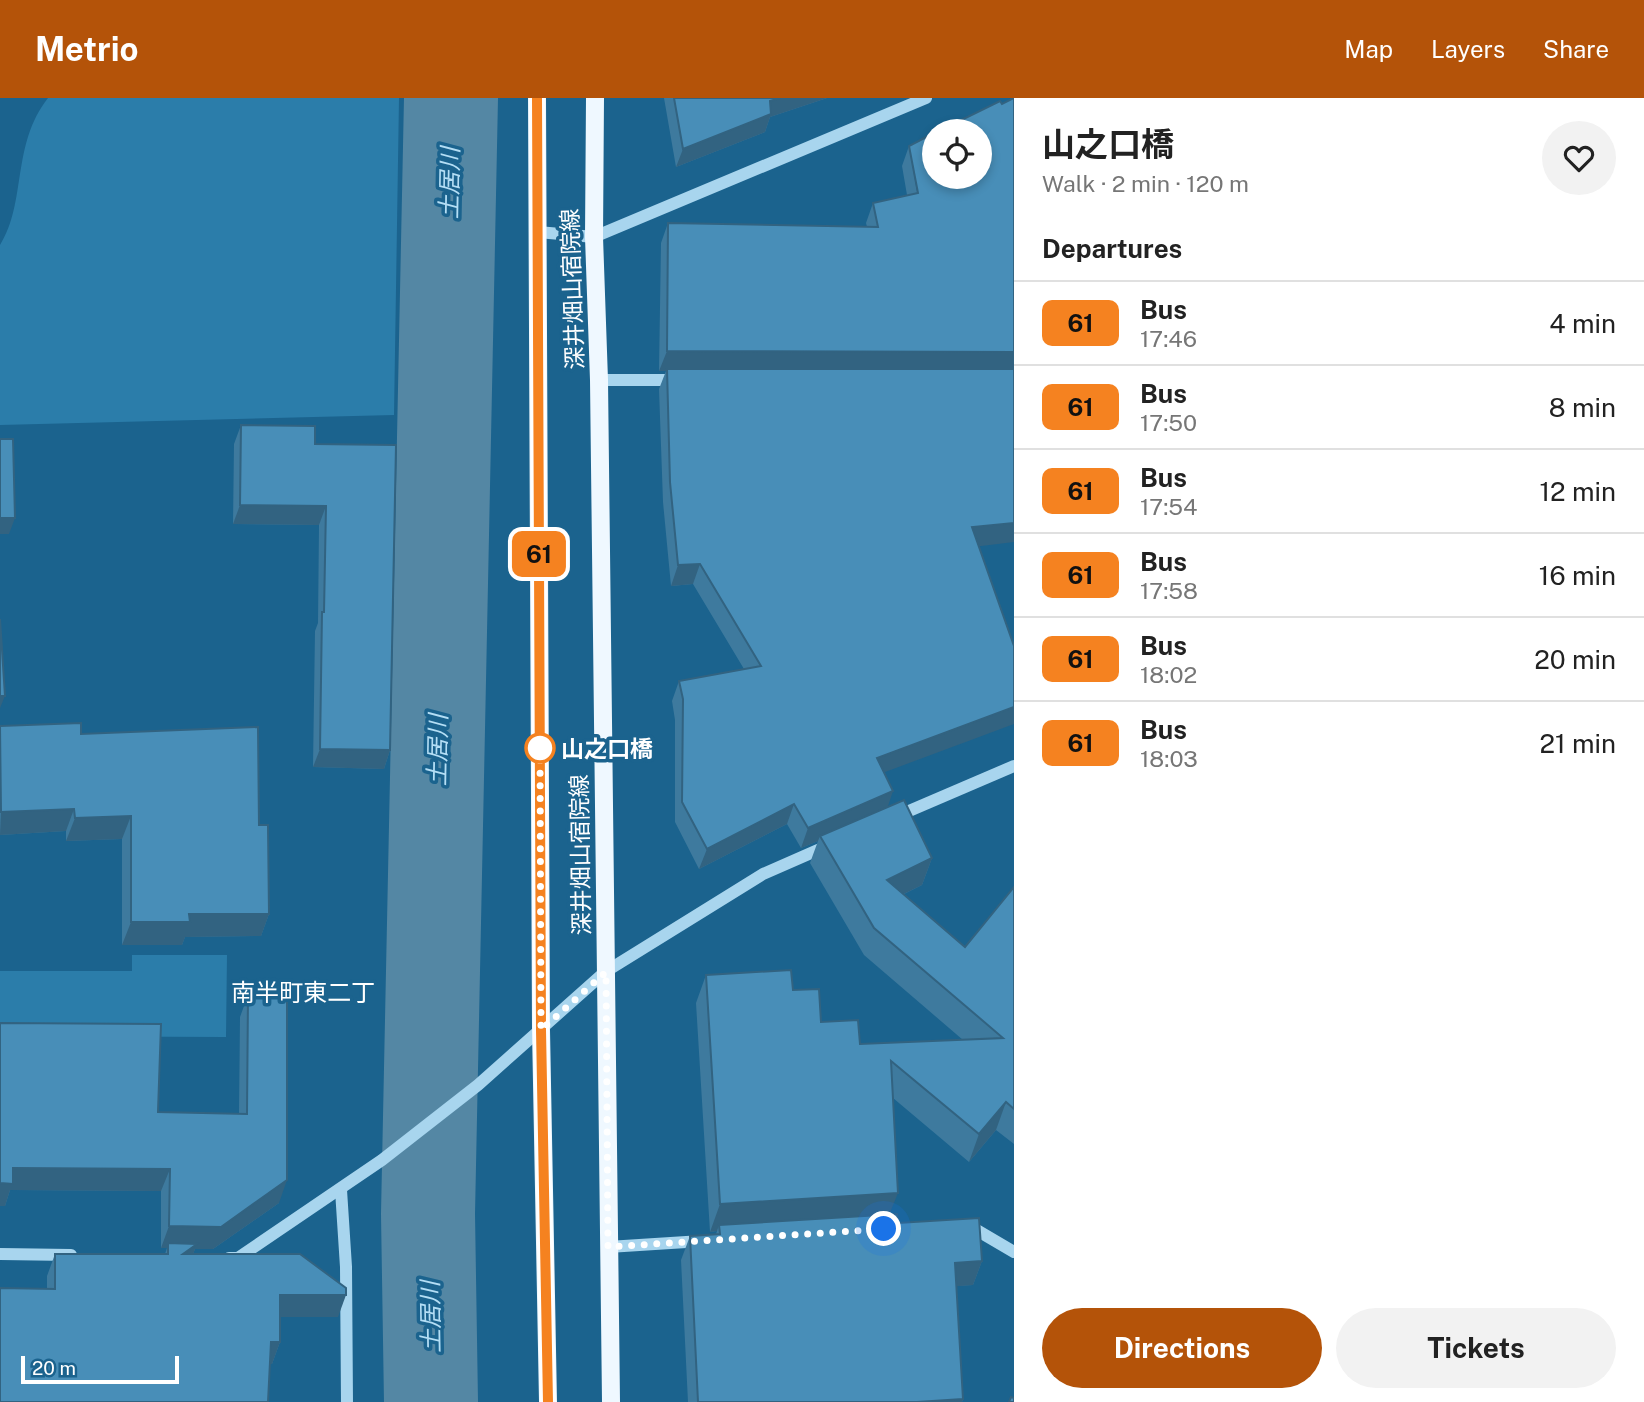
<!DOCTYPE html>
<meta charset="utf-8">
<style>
body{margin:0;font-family:"Public Sans","Noto Sans JP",sans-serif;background:#f2f2f2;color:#222;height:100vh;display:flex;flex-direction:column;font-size:26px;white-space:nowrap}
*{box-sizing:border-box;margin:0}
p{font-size:23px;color:#767676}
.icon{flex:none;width:38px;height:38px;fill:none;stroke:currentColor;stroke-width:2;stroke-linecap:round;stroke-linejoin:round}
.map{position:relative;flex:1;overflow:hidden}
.details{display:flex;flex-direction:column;background:#fff;width:630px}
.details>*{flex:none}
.badge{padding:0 14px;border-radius:10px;font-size:24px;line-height:46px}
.fabs{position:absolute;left:922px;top:21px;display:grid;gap:14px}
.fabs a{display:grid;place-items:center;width:70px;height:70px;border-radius:50%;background:#fff;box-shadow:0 4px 10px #0003;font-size:35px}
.scale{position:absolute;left:21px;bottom:18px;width:158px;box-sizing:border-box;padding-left:7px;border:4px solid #fff;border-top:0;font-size:19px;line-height:24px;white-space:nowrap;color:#fff;-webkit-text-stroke:5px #1b638e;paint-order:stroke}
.you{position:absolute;width:35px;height:35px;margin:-18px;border:5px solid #fff;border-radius:50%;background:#1a73e8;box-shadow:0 0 0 10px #1a73e833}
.map>.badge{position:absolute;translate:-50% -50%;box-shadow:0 0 0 4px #fff}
h2{padding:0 28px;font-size:26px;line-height:63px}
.round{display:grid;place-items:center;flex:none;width:74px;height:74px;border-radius:37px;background:#f2f2f2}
.headline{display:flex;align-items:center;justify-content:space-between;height:119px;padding:0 28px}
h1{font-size:33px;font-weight:700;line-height:52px}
.primary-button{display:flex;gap:14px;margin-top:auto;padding:14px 28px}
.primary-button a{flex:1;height:80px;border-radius:42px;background:#b45309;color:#fff;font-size:28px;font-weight:700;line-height:80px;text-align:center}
.primary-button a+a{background:#f2f2f2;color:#222}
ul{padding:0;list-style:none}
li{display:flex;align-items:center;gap:21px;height:84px;padding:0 28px;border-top:2px solid #e0e0e0}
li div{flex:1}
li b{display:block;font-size:26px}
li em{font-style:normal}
li .badge{min-width:77px;font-weight:700;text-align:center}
header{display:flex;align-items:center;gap:42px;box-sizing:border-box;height:98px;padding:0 35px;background:#b45309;color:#fff}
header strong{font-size:33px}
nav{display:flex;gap:38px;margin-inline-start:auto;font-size:24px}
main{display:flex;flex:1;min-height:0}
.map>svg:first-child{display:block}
.green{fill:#2b7daa}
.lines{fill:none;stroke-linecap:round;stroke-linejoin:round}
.river{stroke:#5487a4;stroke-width:94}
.minor{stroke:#a8d5ee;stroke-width:12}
.major{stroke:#eff8ff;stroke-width:18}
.wall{fill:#3e7a9e}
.shaded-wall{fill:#326381}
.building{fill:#488eb8;stroke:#326381;stroke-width:2}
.line-casing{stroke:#fff;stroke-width:16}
.line{stroke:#f58220;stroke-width:10}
.walk{stroke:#fff;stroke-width:7;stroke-dasharray:0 12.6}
.stop-dot{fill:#fff;stroke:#f58220;stroke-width:3.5}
.labels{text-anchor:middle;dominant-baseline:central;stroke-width:7;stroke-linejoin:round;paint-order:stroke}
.street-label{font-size:23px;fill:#fff;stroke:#1b638e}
.stop-label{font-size:23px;font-weight:bold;fill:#fff;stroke:#1b638e;text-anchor:start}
.water-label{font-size:24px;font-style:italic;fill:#b4def5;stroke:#1b638e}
.neighbourhood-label{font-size:24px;fill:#fff;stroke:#1b638e}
</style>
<header>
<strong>Metrio</strong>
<nav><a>Map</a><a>Layers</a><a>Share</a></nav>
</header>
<main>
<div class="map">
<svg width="1014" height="1304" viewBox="0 0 1014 1304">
<rect width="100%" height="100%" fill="#1b638e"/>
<!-- green -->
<g class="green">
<path d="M48,0H399L394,317L0,327V147C27,104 11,47 48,0Z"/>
<path d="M132,857H227L226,939L0,938V873H132Z"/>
</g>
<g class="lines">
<!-- river -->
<path class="river" d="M431,1304L428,1116L451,0"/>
<!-- minor -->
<g class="minor">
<path d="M538,134L594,139L926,0"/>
<path d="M599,282H678"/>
<path d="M895,719L1014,668"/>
<path d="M341,1092L346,1169L347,1304"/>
<path d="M968,1127L1014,1154"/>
<path d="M608,1149L702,1143"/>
<path d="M0,1156L71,1157"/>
<path d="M229,1160H238L382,1062L478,987L605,874L763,776L827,748"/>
</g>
<!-- major -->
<g class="major">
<path d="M537,0L541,932L548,1304"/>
<path d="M595,0L594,139L599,282L611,1304"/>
</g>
</g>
<!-- wall -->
<g class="wall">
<path d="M664,0H827L770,19L765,34L676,69Z"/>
<path d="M909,48L979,448L884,675L888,709L932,760L922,787L904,796L965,849L1014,789V1046L996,1032L969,1064L893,1000L890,1116L898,1125L982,1163L973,1187L956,1188L963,1301L962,1304H688L681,1162L690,1138L716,1136L717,1133L710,1134L696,905L706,877L793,892L821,924L860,946L963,942L864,857L810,765L818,743L801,750L787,726L699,771L675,724V622L672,603L679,583L744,571L693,486L671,488L663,404L659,291L666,273H659L661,145L668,125L867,129L866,125L873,105L907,97L902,68Z"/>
<path d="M241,327L315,346L390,652L384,671L313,669L315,533L318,525L319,427L233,426L234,346Z"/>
<path d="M0,628L81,636L259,727L269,816L261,838L185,839L182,847H122V741L66,743V733L0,737Z"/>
<path d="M248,897L279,1105L213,1151H195L193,1156L338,1219H280V1244L272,1266L47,1191V1178L55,1156H165L167,1150H161V1093L10,1092L5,1108L0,925L158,1014L239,1016L240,919Z"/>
</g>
<!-- shaded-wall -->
<g class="shaded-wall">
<path d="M780,0H827L770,19L765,34L676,69L683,51L770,3Z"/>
<path d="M667,253L1014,254V274L667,271L666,273H659Z"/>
<path d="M240,407L326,408L319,427L233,426Z"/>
<path d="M0,420H15L9,436H0Z"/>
<path d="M1014,425V444L965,450L972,429Z"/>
<path d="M700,466L693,486L671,488L678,467Z"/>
<path d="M0,598H5L0,610Z"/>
<path d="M1014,609V626L869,680L877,660Z"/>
<path d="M320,651L390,652L384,671L313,669Z"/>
<path d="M893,693L886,714L820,738L818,743L801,750L808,730Z"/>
<path d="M794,706L787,726L699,771L707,751Z"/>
<path d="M74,711L66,733L0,737L1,714Z"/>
<path d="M131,718L122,741L66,743L75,720Z"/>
<path d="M932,760L922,787L877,809L887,782Z"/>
<path d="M189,816H269L261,838L185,839L182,847H122L131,824Z"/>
<path d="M1006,1004L996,1032L969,1064L979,1036Z"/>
<path d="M13,1070L170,1071L161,1093L10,1092L5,1108H0V1085Z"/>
<path d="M287,1082L279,1105L213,1151H195L189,1168L168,1145L167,1150H161L169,1128Z"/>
<path d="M898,1095L887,1122L719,1127L717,1133L710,1134L720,1106Z"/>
<path d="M982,1163L973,1187L946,1189L955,1165Z"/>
<path d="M280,1197H346L338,1219H272Z"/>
<path d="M271,1244H280L272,1266H262Z"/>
<path d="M963,1301L962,1304H917Z"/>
</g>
<!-- building -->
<g class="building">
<path d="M674,0H780L770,3L771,16L683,51Z"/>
<path d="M1014,0V254L667,253L668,125L878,129L873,105L918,95L909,48L934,35V79H980V33H939L1000,3L1002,6Z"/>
<path d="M667,271H1014V425L972,429L1014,548V609L877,660L893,693L808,730L794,706L707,751L682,704L683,601L679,583L761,568L700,466L678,467L670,384Z"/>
<path d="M241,327L315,328V346L396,347L390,652L320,651L322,514H324L326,408L240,407Z"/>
<path d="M0,341H13L15,420H0Z"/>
<path d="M0,521L5,598H0Z"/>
<path d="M81,625V636L258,629L259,727H268L269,816H189L190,824H131V718L75,720L74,711L1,714L0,628Z"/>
<path d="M904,702L932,760L887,782L965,849L1014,789V1011L1006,1004L979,1036L891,963L898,1095L720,1106L706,877L791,872L793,892L819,891L821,924L858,922L860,946L1003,940L874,830L820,738Z"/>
<path d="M248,897H287V1082L221,1129L169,1128L170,1071L13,1070V1086L0,1085V925L161,926L158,1014L247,1016Z"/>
<path d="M897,1116L898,1125L979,1120L982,1163L955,1165L963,1301L917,1304H698L690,1138L720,1136L719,1127Z"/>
<path d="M168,1145L197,1146L183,1156H300L346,1190V1197H280V1244H271L268,1304H0V1190L55,1191V1156H168Z"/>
<path d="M1011,1299L1014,1300V1304H1009Z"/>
</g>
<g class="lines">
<!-- line casing -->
<g class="line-casing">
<path id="line" d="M537,0L541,932L548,1304"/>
</g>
<!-- line -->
<use href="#line" class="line"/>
<!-- walk -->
<path class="walk" d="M540,650L541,932L606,874L608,1149L884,1131"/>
</g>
<!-- markers -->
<circle class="stop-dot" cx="540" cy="650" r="14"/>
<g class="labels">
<!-- street labels -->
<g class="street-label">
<text transform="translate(572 191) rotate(-92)">深井畑山宿院線</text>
<text transform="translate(580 757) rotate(-91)">深井畑山宿院線</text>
</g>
<!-- stop labels -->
<g class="stop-label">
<text x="561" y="650">山之口橋</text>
</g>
<!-- water labels -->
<g class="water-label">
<text transform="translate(449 85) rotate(-89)">土居川</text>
<text transform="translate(437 652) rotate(-89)">土居川</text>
<text transform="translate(430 1219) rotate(-91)">土居川</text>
</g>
<!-- neighbourhood labels -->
<g class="neighbourhood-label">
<text x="303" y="894">南半町東二丁</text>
</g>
</g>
</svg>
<div class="fabs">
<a><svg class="icon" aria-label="locate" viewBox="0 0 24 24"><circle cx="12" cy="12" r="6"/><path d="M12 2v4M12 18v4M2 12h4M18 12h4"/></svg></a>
</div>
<div class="scale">20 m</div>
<div class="you" style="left:884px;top:1131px"></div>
<b class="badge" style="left:539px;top:456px;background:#f58220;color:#111">61</b>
</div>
<section class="details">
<div class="headline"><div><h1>山之口橋</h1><p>Walk · 2 min · 120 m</p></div><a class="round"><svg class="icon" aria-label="heart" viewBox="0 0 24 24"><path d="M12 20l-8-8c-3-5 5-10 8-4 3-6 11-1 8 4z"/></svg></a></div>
<h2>Departures</h2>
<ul>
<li><span class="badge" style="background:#f58220;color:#111">61</span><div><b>Bus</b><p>17:46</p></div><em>4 min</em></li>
<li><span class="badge" style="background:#f58220;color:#111">61</span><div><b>Bus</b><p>17:50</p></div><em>8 min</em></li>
<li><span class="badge" style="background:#f58220;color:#111">61</span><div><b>Bus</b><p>17:54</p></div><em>12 min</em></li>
<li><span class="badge" style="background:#f58220;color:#111">61</span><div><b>Bus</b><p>17:58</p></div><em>16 min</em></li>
<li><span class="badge" style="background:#f58220;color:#111">61</span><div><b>Bus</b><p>18:02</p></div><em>20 min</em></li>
<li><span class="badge" style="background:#f58220;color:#111">61</span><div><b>Bus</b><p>18:03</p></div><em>21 min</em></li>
</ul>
<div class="primary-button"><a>Directions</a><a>Tickets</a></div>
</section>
</main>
